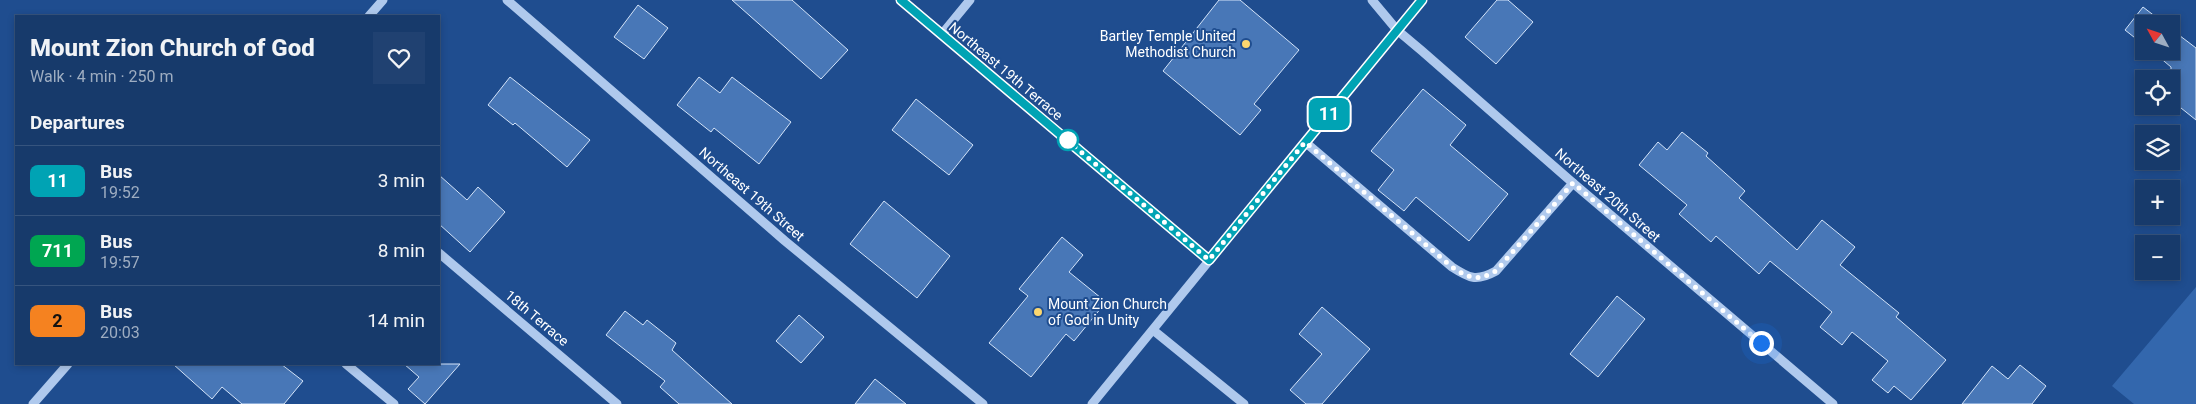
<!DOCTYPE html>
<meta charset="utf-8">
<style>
body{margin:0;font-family:Roboto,sans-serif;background:#204171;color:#f1f3f6;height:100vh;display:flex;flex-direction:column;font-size:19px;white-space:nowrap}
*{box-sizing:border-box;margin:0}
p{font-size:16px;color:#9eadc1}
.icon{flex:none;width:28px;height:28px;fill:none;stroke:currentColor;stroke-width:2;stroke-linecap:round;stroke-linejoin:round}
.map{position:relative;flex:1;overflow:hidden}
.details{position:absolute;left:15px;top:15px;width:425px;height:350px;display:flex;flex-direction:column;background:#173a6b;border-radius:0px;box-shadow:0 2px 8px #0003,0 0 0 1px #36547e}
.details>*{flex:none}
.badge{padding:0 10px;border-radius:8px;font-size:18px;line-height:32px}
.needle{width:32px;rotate:310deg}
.tools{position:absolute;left:2135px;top:15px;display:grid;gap:10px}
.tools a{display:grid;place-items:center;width:45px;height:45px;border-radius:0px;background:#173a6b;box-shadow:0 2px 8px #0003,0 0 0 1px #36547e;font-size:25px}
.you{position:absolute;width:25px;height:25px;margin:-12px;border:4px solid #fff;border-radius:50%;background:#1a73e8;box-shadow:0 0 0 8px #1a73e833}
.map>.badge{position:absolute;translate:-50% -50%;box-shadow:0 0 0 2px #fff}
h2{padding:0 15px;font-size:19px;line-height:45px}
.round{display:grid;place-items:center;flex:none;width:52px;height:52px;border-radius:0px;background:#204171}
.overview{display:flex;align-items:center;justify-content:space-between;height:85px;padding:0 15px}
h1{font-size:24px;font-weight:800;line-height:38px}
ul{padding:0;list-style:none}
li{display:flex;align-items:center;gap:15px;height:70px;padding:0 15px;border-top:1px solid #36547e}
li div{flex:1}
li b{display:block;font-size:19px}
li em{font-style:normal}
li .badge{min-width:55px;font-weight:700;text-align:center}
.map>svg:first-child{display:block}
.green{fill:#3367ad}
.building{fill:#4877b7;stroke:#d4e4f9}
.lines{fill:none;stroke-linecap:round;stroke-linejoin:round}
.minor{stroke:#afc9ed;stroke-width:9}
.line-casing{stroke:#fff;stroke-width:11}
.line{stroke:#00a3b4;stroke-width:8}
.walk{stroke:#fff;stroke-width:5;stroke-dasharray:0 9}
.poi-dot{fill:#fbd66f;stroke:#1f4d8f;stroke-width:2}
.stop-dot{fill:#fff;stroke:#00a3b4;stroke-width:2.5}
.labels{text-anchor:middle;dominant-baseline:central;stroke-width:4;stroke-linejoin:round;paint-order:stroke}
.poi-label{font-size:14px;fill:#fff;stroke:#1f4d8f;text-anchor:end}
.street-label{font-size:14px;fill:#fff;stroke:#1f4d8f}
</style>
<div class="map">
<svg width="2196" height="404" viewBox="0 0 2196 404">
<rect width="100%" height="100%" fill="#1f4d8f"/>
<!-- green -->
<path class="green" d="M2196,287V404H2134L2112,386Z"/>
<!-- building -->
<g class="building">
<path d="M732,0H792L848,50L821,79Z"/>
<path d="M1219,0H1240L1299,50L1254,104L1261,110L1240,135L1163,71Z"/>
<path d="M1497,0H1508L1533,22L1496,64L1465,37Z"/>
<path d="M638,5L668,28L644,59L614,37Z"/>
<path d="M2143,7L2165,24H2144V45L2125,30Z"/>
<path d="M2171,29L2196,48V120L2171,100V67L2152,51H2171Z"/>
<path d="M510,77L590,140L567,167L515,123L513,125L488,105Z"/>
<path d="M699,77L720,93L732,77L791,122L759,164L714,128L711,132L677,105Z"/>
<path d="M1423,89L1466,125L1450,145L1508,194L1469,241L1416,197L1404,211L1378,190L1394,170L1371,151Z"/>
<path d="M916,99L973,145L949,175L892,130Z"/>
<path d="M1682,132L1708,153L1706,156L1745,191L1739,198L1797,250L1822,220L1855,247L1840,265L1899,313L1896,317L1946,360L1911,400L1894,386L1888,393L1872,380L1888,361L1852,332L1842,345L1820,327L1832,312L1770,261L1759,274L1716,236L1711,242L1679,214L1687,205L1639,165L1658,142L1667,150Z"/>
<path d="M439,175L467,200L478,187L505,212L470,252L439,224Z"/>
<path d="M884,201L950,256L917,298L850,244Z"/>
<path d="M1062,237L1083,255L1069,272L1106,302L1074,341L1066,334L1031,377L989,343L1028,296L1019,289Z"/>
<path d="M1617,296L1645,319L1598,377L1570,354Z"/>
<path d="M1322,307L1370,349L1322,404H1306L1290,390L1322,354L1299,334Z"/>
<path d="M625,311L643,325L647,320L676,343L672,350L732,404H679L660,387L665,381L606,335Z"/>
<path d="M799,315L824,337L801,363L776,341Z"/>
<path d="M173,364H281L303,381L284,404H242L222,387L212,399Z"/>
<path d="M404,364H460L425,404L408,389L419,377Z"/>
<path d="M2020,365L2046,386L2032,404H1962L1992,366L2008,379Z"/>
<path d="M875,379L906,404H855Z"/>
</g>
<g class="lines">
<!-- minor -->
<g class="minor">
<path d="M507,0L785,241L983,404"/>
<path d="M901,0L1209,260"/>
<path d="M1372,0L1397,30L1422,51L1573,183L1833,404"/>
<path d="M369,16L383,0"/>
<path d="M942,34L970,0"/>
<path d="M1305,142L1452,267C1469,278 1476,282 1496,271L1573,183"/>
<path d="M439,253L617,404"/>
<path d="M1153,330L1244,404"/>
<path d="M346,364L394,404"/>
<path d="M33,404L68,364"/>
<path d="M1092,404L1422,0"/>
</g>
</g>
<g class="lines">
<!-- line casing -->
<g class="line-casing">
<path id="line" d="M901,0L1209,260L1422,0"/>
</g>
<!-- line -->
<use href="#line" class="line"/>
<!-- walk -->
<path class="walk" d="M1068,140L1061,135L1209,260L1305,142L1452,267C1469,278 1476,282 1496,271L1573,183L1761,343"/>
</g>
<!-- markers -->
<g class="poi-dot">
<circle cx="1246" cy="44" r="5"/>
<circle cx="1038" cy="312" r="5"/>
</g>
<circle class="stop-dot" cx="1068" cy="140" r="10"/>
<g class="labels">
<!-- poi labels -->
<g class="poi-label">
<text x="1236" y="36">Bartley Temple United<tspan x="1236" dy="16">Methodist Church</tspan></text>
<text x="1048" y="304" text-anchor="start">Mount Zion Church<tspan x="1048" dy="16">of God in Unity</tspan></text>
</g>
<!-- street labels -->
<g class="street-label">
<text transform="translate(1006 71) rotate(40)">Northeast 19th Terrace</text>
<text transform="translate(752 194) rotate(41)">Northeast 19th Street</text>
<text transform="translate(1608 195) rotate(41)">Northeast 20th Street</text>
<text transform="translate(537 318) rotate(40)">18th Terrace</text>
</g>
</g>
</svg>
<div class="tools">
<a><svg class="needle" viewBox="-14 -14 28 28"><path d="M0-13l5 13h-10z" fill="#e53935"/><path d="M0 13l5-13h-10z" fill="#9eadc1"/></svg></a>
<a><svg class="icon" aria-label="locate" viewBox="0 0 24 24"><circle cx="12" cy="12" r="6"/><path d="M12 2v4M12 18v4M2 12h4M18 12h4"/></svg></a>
<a><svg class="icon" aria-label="layers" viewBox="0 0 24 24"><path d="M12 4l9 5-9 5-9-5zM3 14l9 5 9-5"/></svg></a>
<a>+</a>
<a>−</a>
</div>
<div class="you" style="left:1761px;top:343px"></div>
<b class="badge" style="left:1329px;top:114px;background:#00a3b4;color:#fff">11</b>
<section class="details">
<div class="overview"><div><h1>Mount Zion Church of God</h1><p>Walk · 4 min · 250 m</p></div><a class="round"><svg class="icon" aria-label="heart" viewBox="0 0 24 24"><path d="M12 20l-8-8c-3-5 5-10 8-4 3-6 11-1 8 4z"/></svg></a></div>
<h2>Departures</h2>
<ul>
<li><span class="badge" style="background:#00a3b4;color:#fff">11</span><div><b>Bus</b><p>19:52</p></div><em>3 min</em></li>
<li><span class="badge" style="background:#00a651;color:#fff">711</span><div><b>Bus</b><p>19:57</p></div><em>8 min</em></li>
<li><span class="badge" style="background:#f58220;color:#111">2</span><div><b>Bus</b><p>20:03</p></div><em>14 min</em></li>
</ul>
</section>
</div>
